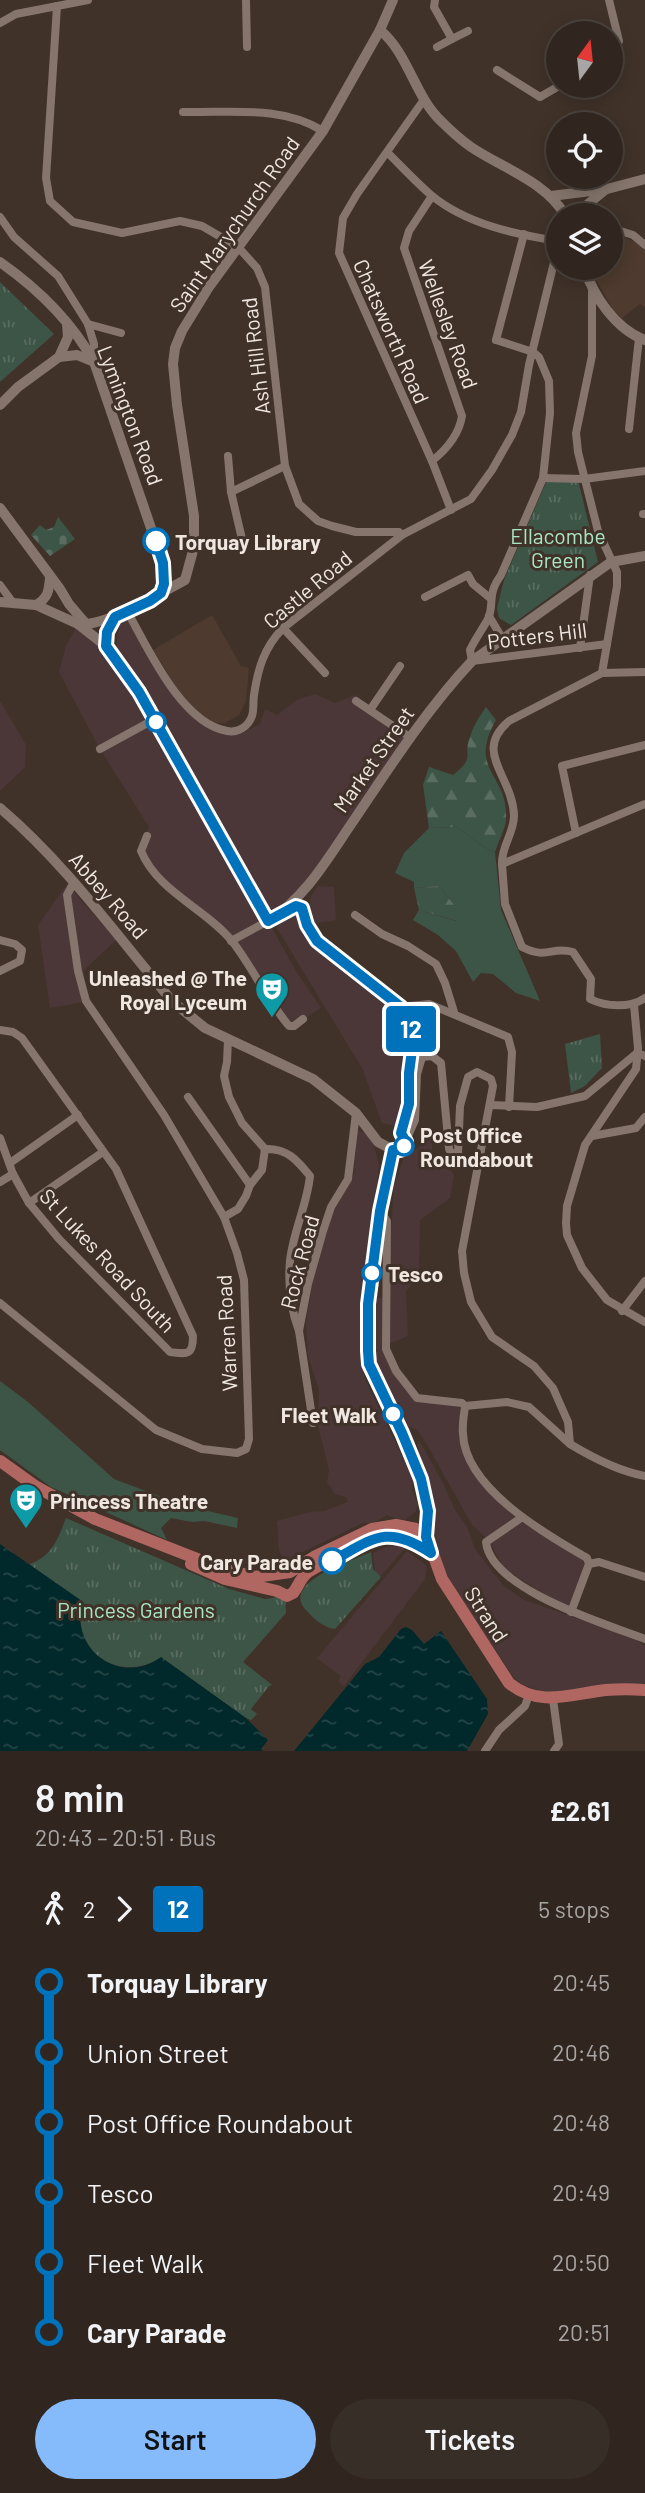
<!DOCTYPE html>
<meta charset="utf-8">
<style>
body{margin:0;font-family:Barlow,sans-serif;background:#382e28;color:#f1f3f6;height:100vh;display:flex;flex-direction:column;font-size:26px;white-space:nowrap}
*{box-sizing:border-box;margin:0}
p{font-size:23px;color:#a8a5a4}
.icon{flex:none;width:38px;height:38px;fill:none;stroke:currentColor;stroke-width:2;stroke-linecap:round;stroke-linejoin:round}
.map{position:relative;height:1751px;overflow:hidden}
.sheet{display:flex;flex-direction:column;background:#30261f;flex:1}
.sheet>*{flex:none}
.badge{padding:0 14px;border-radius:5px;font-size:24px;line-height:46px}
.needle{width:46px;rotate:15deg}
.tools{position:absolute;left:546px;top:21px;display:grid;gap:14px}
.tools a{display:grid;place-items:center;width:77px;height:77px;border-radius:50%;background:#30261f;box-shadow:0 4px 18px #0003,0 0 0 2px #4b433d;font-size:35px}
.map>.badge{position:absolute;translate:-50% -50%;box-shadow:0 0 0 4px #fff}
.legs{display:flex;align-items:center;gap:10px;height:77px;padding:0 35px;font-size:23px}
.legs p{margin-inline-start:auto}
.summary{display:flex;align-items:center;justify-content:space-between;height:119px;padding:0 35px}
h1{font-size:38px;font-weight:600;line-height:52px}
.primary-button{display:flex;gap:14px;margin-top:auto;padding:14px 35px}
.primary-button a{flex:1;height:80px;border-radius:42px;background:#86bbfb;color:#111;font-size:28px;font-weight:600;line-height:80px;text-align:center}
.primary-button a+a{background:#382e28;color:#f1f3f6}
ul{padding:0 35px;list-style:none}
li{display:flex;align-items:center;gap:24px;height:70px;font-size:26px}
li i{display:grid;place-items:center;width:10px;height:100%;margin:0 9px;background:currentColor}
li i::after{content:'';width:18px;height:18px;margin:-9px;border:5px solid;border-radius:50%;background:#30261f}
li p{margin-inline-start:auto}
li:first-child i{background:linear-gradient(#0000 50%,currentColor 0)}
li:last-child i{background:linear-gradient(currentColor 50%,#0000 0)}
.map>svg:first-child{display:block}
.commercial{fill:#4b3738}
.built{fill:#4e3a2e}
.green{fill:#3d5547}
.forest{fill:url(#forest-firs)}
.cemetery{fill:url(#cemetery-stones)}
.park{fill:url(#park-tufts)}
.water{fill:url(#water-ripples)}
.lines{fill:none;stroke-linecap:round;stroke-linejoin:round}
.street{stroke:#85756c;stroke-width:8}
.secondary{stroke:#85756c;stroke-width:10}
.primary{stroke:#b06761;stroke-width:12}
.line-1-casing{stroke:#fff;stroke-width:16}
.line-1{stroke:#0072bc;stroke-width:10}
.stop-1-dot{fill:#fff;stroke:#0072bc;stroke-width:3.5}
.labels{text-anchor:middle;dominant-baseline:central;stroke-width:6;stroke-linejoin:round;paint-order:stroke}
.street-label{font-size:21px;fill:#f0e7e1;stroke:#403229}
.park-label{font-size:21px;fill:#a8e7c1;stroke:#403229}
.stop-label{font-size:21px;font-weight:bold;fill:#f0e7e1;stroke:#403229;text-anchor:start}
.poi-label{font-size:21px;font-weight:bold;fill:#f0e7e1;stroke:#403229;text-anchor:end}
</style>
<div class="map">
<svg width="645" height="1751" viewBox="0 0 645 1751">
<defs>
<pattern id="forest-firs" width="22" height="20" patternUnits="userSpaceOnUse" patternTransform="scale(1.75)"><rect width="22" height="20" fill="#3d5547"/><path d="M5 1l3.5 6h-7zM16 11l3.5 6h-7z" fill="#596d61"/></pattern>
<pattern id="cemetery-stones" width="16" height="16" patternUnits="userSpaceOnUse" patternTransform="scale(1.75)"><rect width="16" height="16" fill="#3d5547"/><path d="M2 7V4a2 2 0 0 1 4 0v3zM10 15v-3a2 2 0 0 1 4 0v3z" fill="#596d61"/></pattern>
<pattern id="park-tufts" width="24" height="20" patternUnits="userSpaceOnUse" patternTransform="scale(1.75)"><rect width="24" height="20" fill="#3d5547"/><path d="M3 7l-1-3M5 7V3M7 7l1-3M15 17l-1-3M17 17v-4M19 17l1-3" fill="none" stroke="#596d61"/></pattern>
<pattern id="water-ripples" width="26" height="14" patternUnits="userSpaceOnUse" patternTransform="scale(1.75)"><rect width="26" height="14" fill="#01282a"/><path d="M2 4q2-2 4 0t4 0M15 11q2-2 4 0t4 0" fill="none" stroke="#264749"/></pattern>
</defs>
<rect width="100%" height="100%" fill="#403229"/>
<!-- commercial -->
<g class="commercial">
<path d="M129,619L183,708L201,723L214,729L230,735L240,734L260,724L265,709L277,715L297,700L315,694L335,703L355,695L409,732L308,879L294,896L272,914L148,695L117,651V636L121,621Z"/>
<path d="M78,624L95,635L140,692L296,971L321,1008L303,1019L289,1026L231,941L171,890L141,851L149,827L100,749L59,672L66,646Z"/>
<path d="M0,701L26,745L25,767L0,791Z"/>
<path d="M68,883L81,901L117,939L84,970L83,1002L50,1008L38,925Z"/>
<path d="M318,886L334,887L336,920L311,924L309,912L311,896Z"/>
<path d="M298,911L306,925L401,1007L414,1035L403,1128L382,1123L362,1068L275,925Z"/>
<path d="M420,1129H431L433,1162L448,1166L454,1175L450,1198L420,1220L419,1276L406,1291L408,1336L389,1344V1261L394,1186L404,1157L419,1147Z"/>
<path d="M357,1130L366,1133L373,1143L379,1165L361,1312V1360L364,1377L413,1479L412,1490L418,1504L416,1511L405,1520L396,1519L387,1515L373,1523H363L284,1561L279,1550L277,1521L310,1512L324,1511L348,1502L346,1497L335,1494L327,1482L329,1470L318,1425L319,1390L308,1356L306,1322L313,1278L320,1249L336,1206L354,1175Z"/>
<path d="M376,1298H384L385,1348L417,1401L459,1405L469,1463L499,1502L519,1521L583,1559L584,1565L579,1585L569,1605L549,1598L503,1567L489,1540L472,1525L425,1441L417,1430L405,1425L379,1374L375,1351Z"/>
<path d="M420,1442L444,1485L455,1510L467,1527L475,1549L503,1585L522,1599L635,1639L645,1646V1683L553,1694L522,1685L512,1675L451,1584L439,1555L433,1532L431,1494L417,1443Z"/>
<path d="M400,1545L405,1548L381,1576L375,1572L373,1553L386,1547Z"/>
<path d="M407,1551L427,1566L425,1579L344,1686L338,1681L341,1676L317,1658Z"/>
</g>
<!-- built -->
<g class="built">
<path d="M611,232L635,242L645,250V307L640,304L622,318L612,308L590,268H611Z"/>
<path d="M212,615L241,666L249,668L246,701L239,715L225,723H215L196,712L177,689L153,650Z"/>
</g>
<!-- green -->
<g class="green">
<path d="M457,827L484,847L495,852L501,910L540,1001L516,993L493,974L481,973L473,982L456,951L438,935L413,920L419,910L456,921L455,906L439,886L414,888V882L395,873L404,853L429,828Z"/>
<path d="M0,1381L28,1402L114,1479L186,1506L238,1518L237,1528L204,1521L192,1522L171,1518L161,1528L167,1540L51,1487L0,1450Z"/>
</g>
<!-- forest -->
<g class="forest">
<path d="M486,707L496,720C467,771 509,774 506,820C505,830 498,842 495,852L484,847L457,827L429,828L423,785L429,767L453,775C477,756 462,757 470,737C473,726 480,716 486,707Z"/>
<path d="M439,886L455,906L457,921L419,910L414,888Z"/>
</g>
<!-- cemetery -->
<path class="cemetery" d="M58,517L75,539L50,556L31,535L40,525L46,530L54,527Z"/>
<!-- park -->
<g class="park">
<path d="M0,282L54,334L0,382Z"/>
<path d="M547,480H578L598,562L511,625L499,618L497,608L504,580Z"/>
<path d="M600,1034L602,1068L585,1086L571,1093L565,1044Z"/>
<path d="M66,1518L229,1589L265,1599L273,1598L279,1594L285,1596L286,1613L243,1662L272,1685L269,1686L251,1709L257,1714L251,1720L246,1718L161,1658C137,1674 100,1669 85,1641C80,1632 82,1616 78,1610C69,1597 42,1576 30,1564C52,1556 58,1539 66,1518Z"/>
<path d="M371,1552L373,1569L381,1577L335,1629C325,1628 315,1620 308,1612C277,1583 352,1561 371,1552Z"/>
</g>
<!-- water -->
<g class="water">
<path d="M0,1544L82,1601C69,1649 120,1687 161,1657L246,1718L268,1740L261,1749L263,1751H0Z"/>
<path d="M406,1627L412,1630L424,1644L441,1631L487,1699L488,1714L467,1751H294L365,1664L379,1657L401,1629Z"/>
</g>
<g class="lines">
<!-- street -->
<g class="street">
<path d="M246,0L247,47"/>
<path d="M435,0L434,7L452,39L468,31"/>
<path d="M609,0L619,41L611,56"/>
<path d="M57,6L46,178L50,201L73,222L122,233L180,221L202,226L238,247L257,268L265,287L285,466L299,504L318,521L332,526L356,532H399L402,535"/>
<path d="M0,23L16,14L88,0"/>
<path d="M437,47L452,39"/>
<path d="M497,70L540,97L559,86"/>
<path d="M423,101L357,194L343,218L339,253L432,461L451,510"/>
<path d="M183,112C230,113 282,105 323,131"/>
<path d="M388,153C402,167 416,182 431,195C466,224 514,234 558,241"/>
<path d="M0,217L14,237L58,276L88,324L94,344V362"/>
<path d="M611,228L633,235L645,245"/>
<path d="M592,289V356L576,433L578,452L598,531L617,572V586L602,673"/>
<path d="M88,324L121,333"/>
<path d="M496,340L533,352L539,357L549,381L550,413L543,478L501,575C486,596 495,603 488,619C482,630 475,639 470,650L472,661L607,644"/>
<path d="M496,340L524,234"/>
<path d="M629,429L639,338"/>
<path d="M228,456L231,492L242,539"/>
<path d="M432,461C447,449 459,435 462,416L404,248L409,231L432,196"/>
<path d="M543,478L584,479L645,471"/>
<path d="M231,492L285,466"/>
<path d="M643,514H645"/>
<path d="M0,585L14,604"/>
<path d="M425,597L468,575L473,584L490,598"/>
<path d="M127,611C148,648 181,723 227,731C238,733 248,727 252,716C254,711 253,701 254,695C258,668 264,648 283,628L402,535L471,499L492,470L512,435L521,412L529,365L558,246"/>
<path d="M489,616L502,638"/>
<path d="M283,628L325,673"/>
<path d="M580,648L590,575"/>
<path d="M645,672L602,673L509,721C472,752 513,776 514,816C514,833 501,847 502,864L645,804"/>
<path d="M356,701L411,738"/>
<path d="M370,710L400,666"/>
<path d="M100,749L155,719"/>
<path d="M576,833L562,766L645,745"/>
<path d="M147,836L141,851C158,892 205,908 232,941C253,968 267,1000 289,1026H294L303,1019"/>
<path d="M502,864L505,904L522,947C548,960 550,946 573,952L591,979L590,999C606,1007 630,1008 645,998"/>
<path d="M355,915L382,934L408,946L436,964L445,983L454,1012"/>
<path d="M0,940L15,944L22,950L20,961L0,971"/>
<path d="M231,941L268,921"/>
<path d="M634,1005L638,1048L636,1069L585,1145L567,1206L566,1223L567,1235L582,1268L607,1300L645,1322"/>
<path d="M401,1007L429,1004L508,1037L512,1052L509,1107"/>
<path d="M0,1030L13,1032L22,1038L116,1169L193,1336C193,1356 187,1354 170,1352L59,1239L29,1203L13,1174L0,1138"/>
<path d="M228,1040L227,1062L224,1076L229,1097L242,1123L265,1149C287,1148 297,1160 310,1176C307,1205 293,1232 290,1261C288,1284 291,1310 299,1331"/>
<path d="M188,1097L250,1185"/>
<path d="M490,1105L537,1107L585,1096L637,1053L645,1056"/>
<path d="M592,1136L636,1128L645,1117"/>
<path d="M406,1140L415,1120L417,1074L422,1057L432,1056L441,1063L449,1149L453,1156L458,1154L460,1106L468,1077L477,1072L491,1079L493,1086L462,1251L464,1273L471,1302L492,1337L534,1366L553,1388L568,1422L570,1444C593,1458 618,1471 645,1476"/>
<path d="M10,1163L78,1115"/>
<path d="M0,1182L13,1174"/>
<path d="M29,1203L103,1152"/>
<path d="M380,1211L387,1221L386,1349L396,1371L417,1398L462,1403L465,1406L507,1402L529,1407L570,1444"/>
<path d="M224,1217L238,1209L246,1196L250,1185L262,1170L265,1149"/>
<path d="M0,1303L156,1430L202,1449L237,1453L246,1449L249,1439L244,1280L237,1253L224,1217L164,1115L86,1001L78,971L67,895L74,882"/>
<path d="M622,1311L645,1281"/>
<path d="M465,1406C464,1415 462,1425 463,1434C465,1488 545,1534 587,1558L589,1564L571,1612"/>
<path d="M313,1423L299,1331L308,1284L323,1231L331,1207L348,1179L356,1113"/>
<path d="M521,1518L486,1542C491,1590 606,1624 645,1639"/>
<path d="M589,1564L599,1562L645,1577"/>
<path d="M553,1699L559,1744L554,1751"/>
<path d="M485,1751L499,1730L525,1706L529,1695"/>
</g>
<!-- secondary -->
<g class="secondary">
<path d="M380,30C409,54 414,96 442,122C451,131 461,140 471,147C502,168 545,181 565,215"/>
<path d="M551,196L607,189L645,179"/>
<path d="M581,215L588,204L605,190"/>
<path d="M0,262C37,288 72,322 94,362L163,563C164,573 167,587 159,595C151,605 99,623 86,624L69,604L60,589L0,508"/>
<path d="M584,268C594,296 615,329 645,340"/>
<path d="M59,357L77,355L94,362"/>
<path d="M0,405L18,387L59,357L68,337L67,324"/>
<path d="M161,593L185,580L194,547V516L177,405L173,364L175,348L182,331L209,287L323,131L380,30L393,0"/>
<path d="M0,602L36,605L78,624H86"/>
<path d="M36,605C48,598 49,591 50,577"/>
<path d="M115,617L107,633L106,646L140,692L268,921C306,898 329,856 354,820C391,765 427,709 472,661L611,562L645,556"/>
<path d="M78,624L106,646"/>
<path d="M0,808C66,864 117,936 173,1002L205,1028L313,1079L356,1113L378,1142L395,1151L400,1150L406,1142L401,1133L409,1104V1073L414,1035L401,1007L318,941L307,925L302,908L296,906L287,909"/>
<path d="M380,1211L393,1150"/>
</g>
<!-- primary -->
<g class="primary">
<path d="M0,1461L35,1486L95,1519L223,1569L255,1577L290,1572L314,1557L372,1529L396,1525L416,1529L427,1537L442,1579L509,1683C539,1708 571,1694 606,1690C618,1689 632,1689 645,1690"/>
<path d="M191,1564L225,1579L277,1591L287,1596L293,1593C299,1586 300,1578 308,1572C324,1562 375,1536 393,1536C408,1536 419,1546 431,1554"/>
</g>
</g>
<g class="lines">
<!-- line-1 casing -->
<g class="line-1-casing">
<path id="line-1" d="M156,541L163,563L164,584L161,593L150,601L115,617L107,632L106,646L139,692L268,921L296,906L302,908L307,925L317,941L401,1007L408,1021L414,1035L409,1073V1104L401,1133L406,1142L400,1150H393L380,1211L368,1304V1351L369,1364L402,1433L421,1479L428,1511L426,1537L431,1553C387,1524 374,1538 332,1561"/>
</g>
<!-- line-1 -->
<use href="#line-1" class="line-1"/>
</g>
<!-- icons -->
<defs>
<g id="theatre-pin" transform="scale(1.75)"><path d="M0 17L-7.5 6A9.5 9.5 0 1 1 7.5 6Z" fill="#0f9aa8" stroke="#403229"/><path d="M-5-5.5Q0-4 5-5.5V0Q5 5 0 6Q-5 5-5 0ZM-3.3-2.5H-1v1.5H-3.3ZM1-2.5H3.3v1.5H1ZM-2.8 1Q0 5.5 2.8 1Z" fill="#fff"/></g>
</defs>
<g fill-rule="evenodd">
<use href="#theatre-pin" x="272" y="989"/>
<use href="#theatre-pin" x="26" y="1500"/>
</g>
<!-- markers -->
<g class="stop-1-dot">
<circle cx="156" cy="541" r="12"/>
<circle cx="156" cy="722" r="9"/>
<circle cx="404" cy="1146" r="9"/>
<circle cx="372" cy="1273" r="9"/>
<circle cx="393" cy="1414" r="9"/>
<circle cx="332" cy="1561" r="12"/>
</g>
<g class="labels">
<!-- street labels -->
<g class="street-label">
<text transform="translate(234 224) rotate(-55)">Saint Marychurch Road</text>
<text transform="translate(449 324) rotate(70)">Wellesley Road</text>
<text transform="translate(392 331) rotate(66)">Chatsworth Road</text>
<text transform="translate(255 356) rotate(-97)">Ash Hill Road</text>
<text transform="translate(131 415) rotate(69)">Lymington Road</text>
<text transform="translate(307 589) rotate(-40)">Castle Road</text>
<text transform="translate(537 635) rotate(-7)">Potters Hill</text>
<text transform="translate(373 759) rotate(-55)">Market Street</text>
<text transform="translate(109 895) rotate(49)">Abbey Road</text>
<text transform="translate(108 1260) rotate(47)">St Lukes Road South</text>
<text transform="translate(299 1262) rotate(-75)">Rock Road</text>
<text transform="translate(226 1333) rotate(-93)">Warren Road</text>
<text transform="translate(487 1614) rotate(57)">Strand</text>
</g>
<!-- park labels -->
<g class="park-label">
<text x="558" y="535">Ellacombe<tspan x="558" dy="24">Green</tspan></text>
<text x="136" y="1609">Princess Gardens</text>
</g>
<!-- stop labels -->
<g class="stop-label">
<text x="175" y="541">Torquay Library</text>
<text x="420" y="1134">Post Office<tspan x="420" dy="24">Roundabout</tspan></text>
<text x="388" y="1273">Tesco</text>
<text x="377" y="1414" text-anchor="end">Fleet Walk</text>
<text x="313" y="1561" text-anchor="end">Cary Parade</text>
</g>
<!-- poi labels -->
<g class="poi-label">
<text x="247" y="977">Unleashed @ The<tspan x="247" dy="24">Royal Lyceum</tspan></text>
<text x="50" y="1500" text-anchor="start">Princess Theatre</text>
</g>
</g>
</svg>
<div class="tools">
<a><svg class="needle" viewBox="-14 -14 28 28"><path d="M0-13l5 13h-10z" fill="#e53935"/><path d="M0 13l5-13h-10z" fill="#a8a5a4"/></svg></a>
<a><svg class="icon" aria-label="locate" viewBox="0 0 24 24"><circle cx="12" cy="12" r="6"/><path d="M12 2v4M12 18v4M2 12h4M18 12h4"/></svg></a>
<a><svg class="icon" aria-label="layers" viewBox="0 0 24 24"><path d="M12 4l9 5-9 5-9-5zM3 14l9 5 9-5"/></svg></a>
</div>
<b class="badge" style="left:411px;top:1029px;background:#0072bc;color:#fff">12</b>
</div>
<section class="sheet">
<div class="summary"><div><h1>8 min</h1><p>20:43 – 20:51 · Bus</p></div><b>£2.61</b></div>
<div class="legs"><svg class="icon" aria-label="walk" viewBox="0 0 24 24"><circle cx="13" cy="4" r="2"/><path d="M13 8l-2 6 4 7M11 14l-3 7M7 12l3-4h3l4 4"/></svg>2<svg class="icon" aria-label="forward" viewBox="0 0 24 24"><path d="M9 5l7 7-7 7"/></svg><b class="badge" style="background:#0072bc;color:#fff">12</b><p>5 stops</p></div>
<ul>
<li><i style="color:#0072bc"></i><b>Torquay Library</b><p>20:45</p></li>
<li><i style="color:#0072bc"></i><span>Union Street</span><p>20:46</p></li>
<li><i style="color:#0072bc"></i><span>Post Office Roundabout</span><p>20:48</p></li>
<li><i style="color:#0072bc"></i><span>Tesco</span><p>20:49</p></li>
<li><i style="color:#0072bc"></i><span>Fleet Walk</span><p>20:50</p></li>
<li><i style="color:#0072bc"></i><b>Cary Parade</b><p>20:51</p></li>
</ul>
<div class="primary-button"><a>Start</a><a>Tickets</a></div>
</section>
